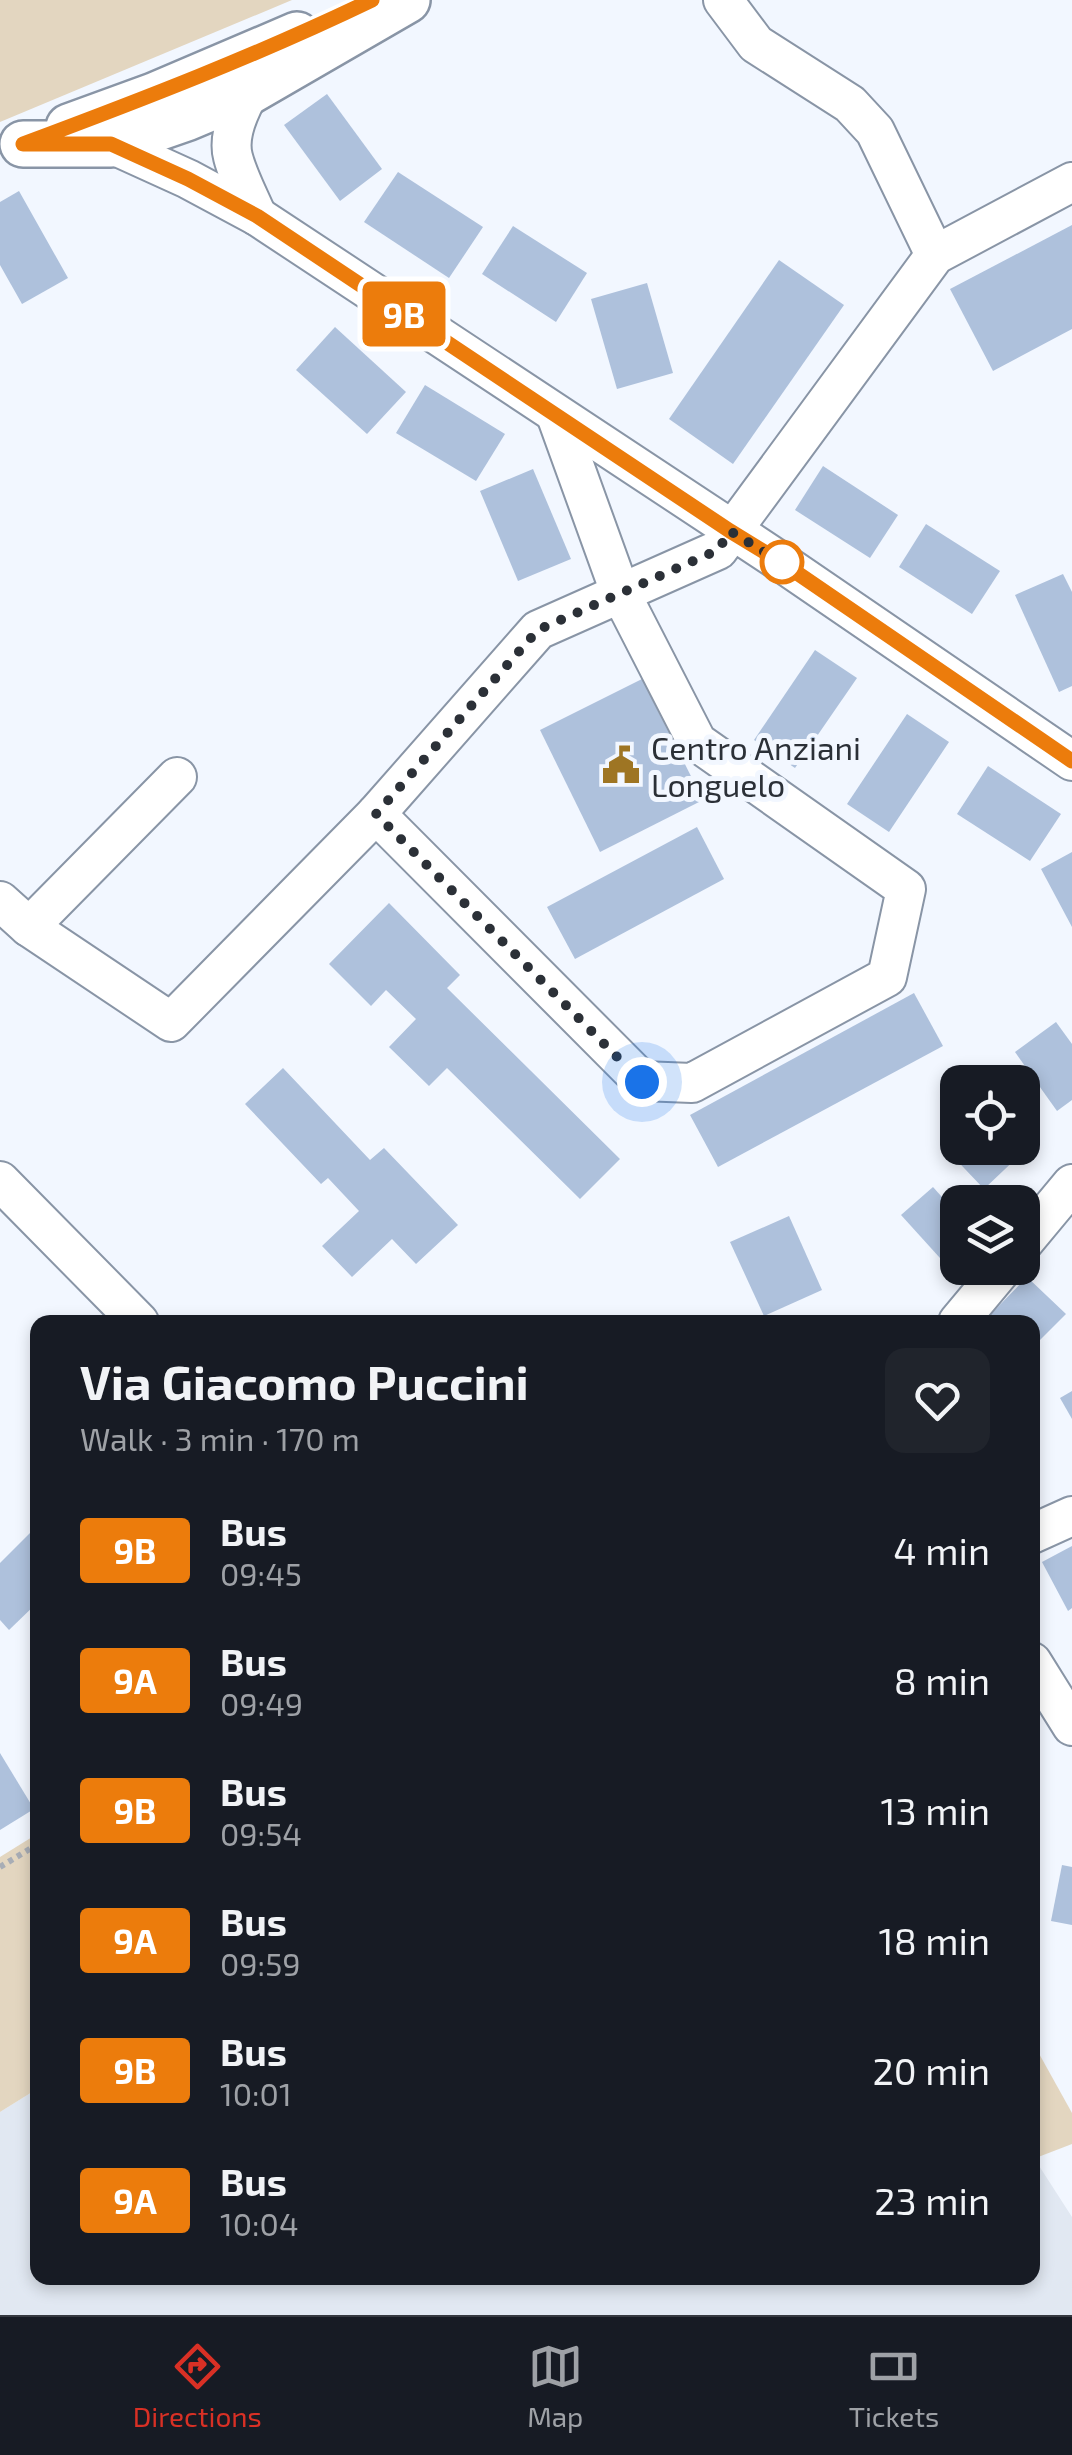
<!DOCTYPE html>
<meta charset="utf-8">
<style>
body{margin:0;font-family:"Exo 2",sans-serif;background:#20242c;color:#f1f3f6;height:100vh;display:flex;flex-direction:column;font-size:38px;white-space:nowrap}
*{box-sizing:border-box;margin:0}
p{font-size:32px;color:#9ea1a6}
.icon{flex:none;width:55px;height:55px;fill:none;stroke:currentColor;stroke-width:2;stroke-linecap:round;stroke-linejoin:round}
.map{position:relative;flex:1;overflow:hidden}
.panel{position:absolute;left:30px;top:1315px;width:1010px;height:970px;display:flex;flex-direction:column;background:#171b24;border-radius:20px;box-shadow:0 5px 15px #0003}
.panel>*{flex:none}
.badge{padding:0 20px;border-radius:8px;font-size:35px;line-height:65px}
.fabs{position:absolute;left:940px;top:1065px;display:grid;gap:20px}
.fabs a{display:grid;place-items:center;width:100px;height:100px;border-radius:20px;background:#171b24;box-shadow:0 5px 15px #0003;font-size:50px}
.you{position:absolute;width:50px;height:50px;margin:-25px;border:8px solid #fff;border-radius:50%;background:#1a73e8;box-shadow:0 0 0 15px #1a73e833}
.map>.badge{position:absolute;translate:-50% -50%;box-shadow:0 0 0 5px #fff}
.round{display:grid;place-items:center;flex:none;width:105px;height:105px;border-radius:20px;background:#20242c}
.head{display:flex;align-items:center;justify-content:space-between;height:170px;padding:0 50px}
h1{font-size:48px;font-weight:700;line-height:75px}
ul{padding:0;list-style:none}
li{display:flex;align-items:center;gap:30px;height:130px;padding:0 50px}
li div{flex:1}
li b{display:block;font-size:38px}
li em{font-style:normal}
li .badge{min-width:110px;font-weight:700;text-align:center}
.tabs{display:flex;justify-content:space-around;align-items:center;height:140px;border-top:2px solid #363941;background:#171b24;font-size:28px;color:#9ea1a6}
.tabs a{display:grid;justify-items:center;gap:5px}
.tabs .active{color:#d93025}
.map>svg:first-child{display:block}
.built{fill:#e1e8f2}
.green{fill:#e3d6c0}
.building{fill:#aec1dc}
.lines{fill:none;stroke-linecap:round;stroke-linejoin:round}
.minor-casing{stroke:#8995a6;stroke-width:42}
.tertiary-casing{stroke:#8995a6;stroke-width:50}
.path{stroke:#a8adb5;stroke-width:6;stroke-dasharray:5 5;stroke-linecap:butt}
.minor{stroke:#fff;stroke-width:38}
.tertiary{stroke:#fff;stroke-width:45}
.line-casing{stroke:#fff;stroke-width:22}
.line{stroke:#ec7c0c;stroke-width:15}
.walk{stroke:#2b3037;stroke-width:10;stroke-dasharray:0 18}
.stop-dot{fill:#fff;stroke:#ec7c0c;stroke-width:5}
.labels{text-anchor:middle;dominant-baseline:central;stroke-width:10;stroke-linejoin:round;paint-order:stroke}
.poi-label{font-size:32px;fill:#2b3037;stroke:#f2f7ff;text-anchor:start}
</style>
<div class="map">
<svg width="1072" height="2315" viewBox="0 0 1072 2315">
<rect width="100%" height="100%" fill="#f2f7ff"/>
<!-- built -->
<path class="built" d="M37,2089L38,2278H1032V2159L1034,2158L1072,2217V2315H0V2112Z"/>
<!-- green -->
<g class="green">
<path d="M0,0H292L0,122Z"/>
<path d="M37,1834V2089L0,2112V1857Z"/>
<path d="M1032,2041L1072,2113V2144L1033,2159Z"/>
</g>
<!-- building -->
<g class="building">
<path d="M327,94L382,169L340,201L284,125Z"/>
<path d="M398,172L483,227L449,278L364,222Z"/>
<path d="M19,191L68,278L22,304L0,265V202Z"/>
<path d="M1072,225V329L993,371L950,289Z"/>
<path d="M513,226L587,273L556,322L482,274Z"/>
<path d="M779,260L844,305L733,464L669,419Z"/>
<path d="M647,283L673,373L617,389L591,299Z"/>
<path d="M335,327L406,392L367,434L296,370Z"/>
<path d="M425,385L505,434L476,481L396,433Z"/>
<path d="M823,466L898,515L870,558L795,510Z"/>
<path d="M533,469L571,559L518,581L480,491Z"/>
<path d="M926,524L1000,571L972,614L899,567Z"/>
<path d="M1063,574L1072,592V686L1059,692L1015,595Z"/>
<path d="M815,650L857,678L795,768L754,740Z"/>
<path d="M642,679L703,800L600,852L540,730Z"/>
<path d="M907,714L949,742L889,832L847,804Z"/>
<path d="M988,766L1061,814L1030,861L957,814Z"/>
<path d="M697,827L724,879L575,959L547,907Z"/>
<path d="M1072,852V927L1041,869Z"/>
<path d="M389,903L460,975L447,988L620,1159L580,1199L447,1068L429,1086L389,1047L416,1019L386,990L371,1006L329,964Z"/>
<path d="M914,993L943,1046L718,1167L690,1115Z"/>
<path d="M1056,1022L1072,1044V1100L1057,1111L1015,1052Z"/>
<path d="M283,1068L370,1160L384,1148L458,1225L416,1264L392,1239L352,1277L322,1246L359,1211L328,1178L321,1184L245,1104Z"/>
<path d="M958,1136V1148H1017L1022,1153L984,1189L945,1148Z"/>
<path d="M933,1187L958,1215V1243L940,1258L901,1215Z"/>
<path d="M789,1216L822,1290L764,1316L730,1242Z"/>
<path d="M1027,1277L1066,1314L1032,1348V1322H993L988,1317Z"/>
<path d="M1072,1391V1419L1060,1398Z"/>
<path d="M38,1525V1602L9,1630L0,1620V1563Z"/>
<path d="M1072,1546V1608L1068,1611L1042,1562Z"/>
<path d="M0,1753L34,1809L0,1830Z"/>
<path d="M1062,1865L1072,1867V1925L1051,1921Z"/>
</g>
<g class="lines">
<!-- minor casing -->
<g class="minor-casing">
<g id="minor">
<path d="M723,0L756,44L850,104L875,131L935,255"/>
<path d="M111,144L188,179L257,216L784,564L1072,761"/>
<path d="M257,216C249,197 238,177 233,157C226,131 246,96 260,75"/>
<path d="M376,814L642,1081L692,1083L887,977L906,889L697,742L620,592L556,415"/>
<path d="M0,901L29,927L171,1022L376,814L538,630L718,550L935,255L1072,182"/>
<path d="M29,927L177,777"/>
<path d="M0,1181L139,1322"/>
<path d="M1022,1244L1072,1184"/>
<path d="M958,1322L1003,1268"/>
<path d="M1032,1534L1072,1516"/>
<path d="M1032,1662L1072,1726"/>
</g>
</g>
<!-- tertiary casing -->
<g class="tertiary-casing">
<g id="tertiary">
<path d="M69,127L154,96L297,35"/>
<path d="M23,144H111L186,118L248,92L407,0"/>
</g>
</g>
<!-- path -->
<path class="path" d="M0,1867L38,1844"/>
<!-- minor -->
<use href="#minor" class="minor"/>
<!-- tertiary -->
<use href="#tertiary" class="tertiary"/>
</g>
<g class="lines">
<!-- line casing -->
<g class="line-casing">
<path id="line" d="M372,0C258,55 141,100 23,144H111L188,179L257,216L730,531L784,564L1072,761"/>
</g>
<!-- line -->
<use href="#line" class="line"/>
<!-- walk -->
<path class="walk" d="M642,1082L376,814L538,630L718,550L730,531L784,564L782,562"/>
</g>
<!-- icons -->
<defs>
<g id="civic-bare" transform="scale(3)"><path d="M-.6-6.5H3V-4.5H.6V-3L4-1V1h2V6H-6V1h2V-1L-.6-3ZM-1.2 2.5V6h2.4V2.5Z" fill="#9e7523" stroke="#f2f7ff" stroke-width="2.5" paint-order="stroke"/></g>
</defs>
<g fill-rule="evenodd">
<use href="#civic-bare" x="621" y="765"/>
</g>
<!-- markers -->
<circle class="stop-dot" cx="782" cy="562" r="20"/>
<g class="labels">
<!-- poi labels -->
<g class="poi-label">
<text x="651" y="747">Centro Anziani<tspan x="651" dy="37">Longuelo</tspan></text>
</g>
</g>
</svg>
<div class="fabs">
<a><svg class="icon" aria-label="locate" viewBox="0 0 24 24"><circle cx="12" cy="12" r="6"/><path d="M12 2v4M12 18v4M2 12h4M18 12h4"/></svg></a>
<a><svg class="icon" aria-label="layers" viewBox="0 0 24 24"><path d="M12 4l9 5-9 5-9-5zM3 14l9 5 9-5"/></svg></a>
</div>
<div class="you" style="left:642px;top:1082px"></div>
<b class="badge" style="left:404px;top:314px;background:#ec7c0c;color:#fff">9B</b>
<section class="panel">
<div class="head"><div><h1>Via Giacomo Puccini</h1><p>Walk · 3 min · 170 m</p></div><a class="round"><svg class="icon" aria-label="heart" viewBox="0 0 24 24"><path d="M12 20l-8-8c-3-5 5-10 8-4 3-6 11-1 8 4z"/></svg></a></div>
<ul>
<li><span class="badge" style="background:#ec7c0c;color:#fff">9B</span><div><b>Bus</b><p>09:45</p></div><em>4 min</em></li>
<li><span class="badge" style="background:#ec7c0c;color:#fff">9A</span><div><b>Bus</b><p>09:49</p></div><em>8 min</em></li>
<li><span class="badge" style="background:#ec7c0c;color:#fff">9B</span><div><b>Bus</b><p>09:54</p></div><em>13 min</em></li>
<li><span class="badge" style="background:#ec7c0c;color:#fff">9A</span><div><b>Bus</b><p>09:59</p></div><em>18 min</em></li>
<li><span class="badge" style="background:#ec7c0c;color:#fff">9B</span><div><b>Bus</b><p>10:01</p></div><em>20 min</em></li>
<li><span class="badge" style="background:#ec7c0c;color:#fff">9A</span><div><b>Bus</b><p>10:04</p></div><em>23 min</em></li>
</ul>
</section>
</div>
<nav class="tabs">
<a class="active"><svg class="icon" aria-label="directions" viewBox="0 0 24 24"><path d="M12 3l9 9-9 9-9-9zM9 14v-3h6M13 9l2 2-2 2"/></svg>Directions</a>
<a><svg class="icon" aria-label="map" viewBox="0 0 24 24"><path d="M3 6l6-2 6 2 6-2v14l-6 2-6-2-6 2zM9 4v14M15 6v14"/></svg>Map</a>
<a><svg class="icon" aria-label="tickets" viewBox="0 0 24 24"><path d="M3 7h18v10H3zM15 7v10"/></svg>Tickets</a>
</nav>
